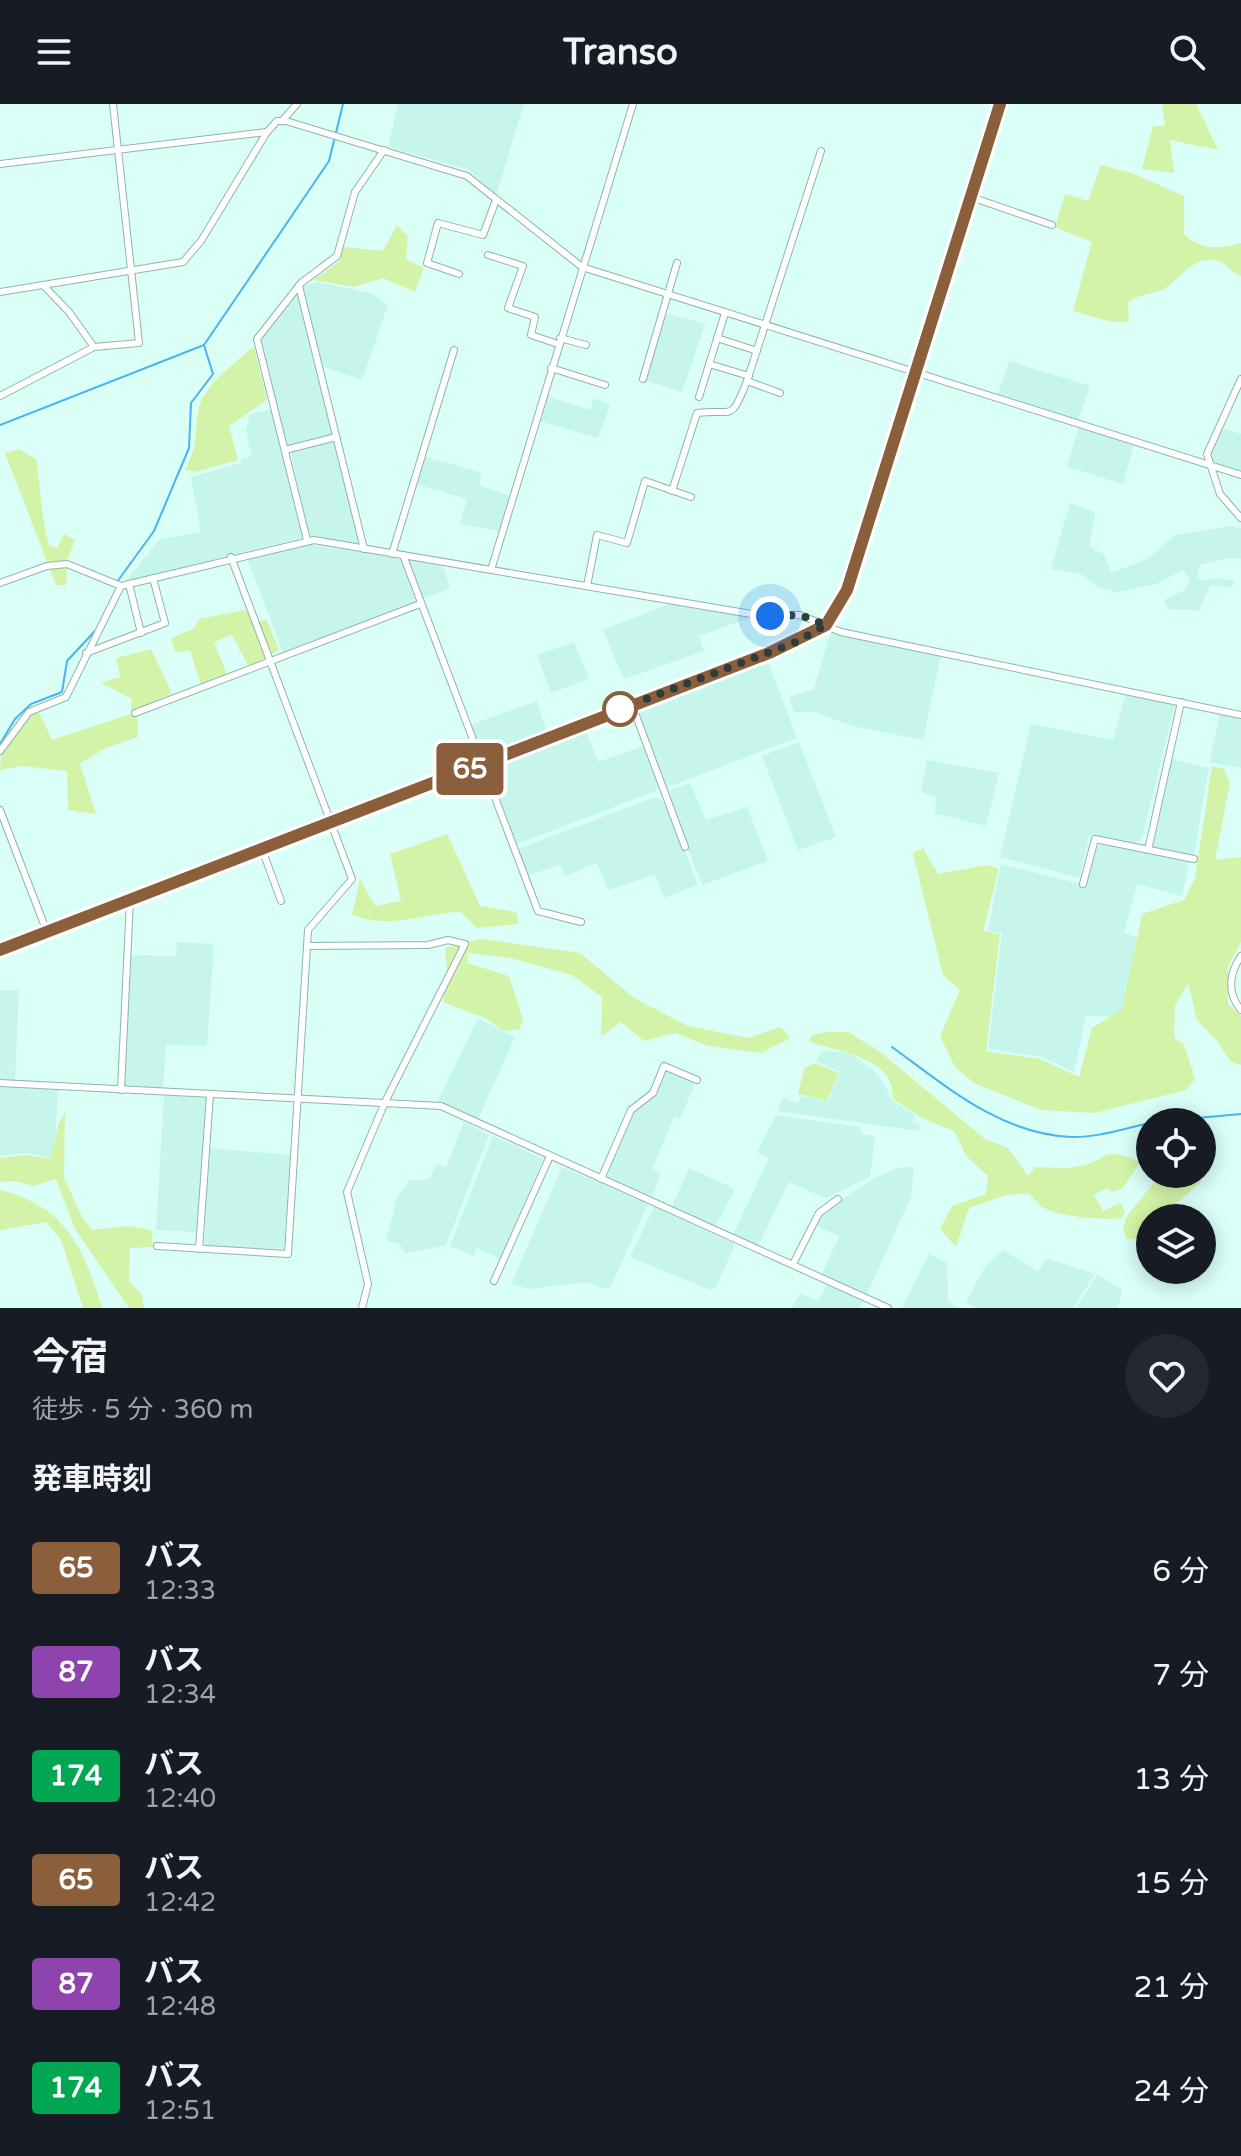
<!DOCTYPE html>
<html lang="ja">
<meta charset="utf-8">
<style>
body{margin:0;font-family:"Varela Round","Noto Sans JP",sans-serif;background:#242831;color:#f1f3f6;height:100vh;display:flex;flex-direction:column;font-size:30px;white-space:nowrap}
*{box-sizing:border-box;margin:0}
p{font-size:26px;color:#9ea1a6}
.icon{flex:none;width:44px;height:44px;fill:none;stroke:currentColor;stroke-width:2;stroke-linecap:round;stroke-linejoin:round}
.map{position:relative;height:1204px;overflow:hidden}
.drawer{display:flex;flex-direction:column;background:#171b24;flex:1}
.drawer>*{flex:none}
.badge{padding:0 16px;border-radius:6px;font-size:28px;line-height:52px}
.tools{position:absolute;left:1136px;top:1004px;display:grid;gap:16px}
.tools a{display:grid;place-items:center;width:80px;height:80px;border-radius:50%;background:#171b24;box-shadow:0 4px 20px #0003;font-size:40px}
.you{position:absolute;width:40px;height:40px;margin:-20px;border:6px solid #fff;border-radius:50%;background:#1a73e8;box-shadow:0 0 0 12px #1a73e833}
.map>.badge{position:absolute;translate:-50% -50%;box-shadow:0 0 0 4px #fff}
h2{padding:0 32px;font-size:30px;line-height:72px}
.round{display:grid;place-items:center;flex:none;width:84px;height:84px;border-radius:42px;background:#242831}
.head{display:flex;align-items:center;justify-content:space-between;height:136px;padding:0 32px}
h1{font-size:38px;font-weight:700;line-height:60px}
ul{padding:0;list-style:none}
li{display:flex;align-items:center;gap:24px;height:104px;padding:0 32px}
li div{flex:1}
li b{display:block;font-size:30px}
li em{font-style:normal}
li .badge{min-width:88px;font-weight:700;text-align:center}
header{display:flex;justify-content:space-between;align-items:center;height:104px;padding:0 32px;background:#171b24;font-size:36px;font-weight:700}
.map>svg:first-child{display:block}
.built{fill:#c6f5ec}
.green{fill:#d3f4a8}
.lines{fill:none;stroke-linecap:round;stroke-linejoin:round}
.stream{stroke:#4ab4ee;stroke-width:2}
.minor-casing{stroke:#90b4ad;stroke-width:8}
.major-casing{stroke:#90b4ad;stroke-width:10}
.minor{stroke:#fff;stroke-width:6}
.major{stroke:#fff;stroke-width:8}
.line-casing{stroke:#fff;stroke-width:18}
.line{stroke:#8b5e3c;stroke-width:12}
.walk{stroke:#2d3c39;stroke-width:8;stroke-dasharray:0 14.4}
.stop-dot{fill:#fff;stroke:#8b5e3c;stroke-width:4}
</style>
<header><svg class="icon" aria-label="menu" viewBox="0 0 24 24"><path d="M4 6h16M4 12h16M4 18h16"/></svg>Transo<svg class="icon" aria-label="search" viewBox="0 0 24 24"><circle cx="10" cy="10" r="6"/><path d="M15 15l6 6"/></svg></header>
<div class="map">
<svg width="1241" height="1204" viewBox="0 0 1241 1204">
<rect width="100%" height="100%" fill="#d9fff7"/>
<!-- built -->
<g class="built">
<path d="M398,0H524L496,91L470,66L388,43Z"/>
<path d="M316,178L371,189L388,201L362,276L321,262L302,183Z"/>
<path d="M298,188L333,331L287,343L259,235Z"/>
<path d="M670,210L705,220L682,288L644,276L664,211Z"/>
<path d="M1009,257L1090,282L1078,316L998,290Z"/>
<path d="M544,291L590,306L594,294L610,301L598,334L536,316Z"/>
<path d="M272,305L303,433L124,479L160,435L201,428L191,373L241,359V355L251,352L246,327L250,310Z"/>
<path d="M1079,323L1134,340L1123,380L1067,363Z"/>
<path d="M1219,324L1241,330V368L1211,358L1210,347Z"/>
<path d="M335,335L361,440L309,432L290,346Z"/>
<path d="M424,352L482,369L479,381L510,392L499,427L460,420L467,395L416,380Z"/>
<path d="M1070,399L1095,408L1089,443L1104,450L1111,469L1148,455L1175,431L1230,422L1241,424V455L1227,454L1200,461L1197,472L1202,477L1219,474L1235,477L1232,483L1210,482L1199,507L1168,505L1164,496L1185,486L1190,477L1183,466L1156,480L1116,488L1099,483L1081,470L1051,465Z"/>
<path d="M308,440L400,454L416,499L283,549L247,454Z"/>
<path d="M406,454L442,460L450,484L420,496Z"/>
<path d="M674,498L752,513L699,532L704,547L624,575L603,526Z"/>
<path d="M831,527L941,551L923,636L853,622L814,608H794L789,593L814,585Z"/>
<path d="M574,538L589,575L551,589L537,551Z"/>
<path d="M767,555L797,634L665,684L636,604Z"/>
<path d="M1126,589L1175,600L1142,734L1135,739L1089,731L1080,774L1000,753L1031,620L1113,636Z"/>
<path d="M537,597L547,629L483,653L470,621Z"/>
<path d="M1220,610L1241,614V664L1209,658Z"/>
<path d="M585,624L598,658L644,642L659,678L656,687L517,740L487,663Z"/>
<path d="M799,638L836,733L798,746L762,652Z"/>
<path d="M1171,655L1209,664L1194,751L1151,743Z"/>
<path d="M927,656L999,669L986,722L934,709L937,693L921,688Z"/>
<path d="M690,679L706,716L747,703L768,757L702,781L666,688Z"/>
<path d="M655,693L662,696L673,717L698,781L664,794L655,771L608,786L597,759L565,772L560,761L527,772L518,745Z"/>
<path d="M1104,739L1190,757L1182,792L1137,780L1124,829L1136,833L1137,874L1122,913L1086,912L1074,968L1042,953L988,945L1002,829L988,827L1001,760L1085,781L1095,744Z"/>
<path d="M177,838L214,840L207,942L166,941L163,984H124L131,851L176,852Z"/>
<path d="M0,886H19L15,977L0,976Z"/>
<path d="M478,914L515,933L478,1015L437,999Z"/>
<path d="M822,946L849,949L872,965L884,979L892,997L914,1010L913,1019L920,1020L919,1027L777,1007L784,993L796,999L803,992L828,998L840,968L816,957Z"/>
<path d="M665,964L696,977L680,1015L674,1013L652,1065L661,1069L652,1094L603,1073L632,1008L655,990Z"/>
<path d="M0,983L58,986L55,1040L49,1053L23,1049L0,1052Z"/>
<path d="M164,991L206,994L198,1128L156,1126Z"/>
<path d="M776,1011L861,1023V1030L875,1032L870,1073L826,1094L789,1078L758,1142L733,1131L769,1054L757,1048Z"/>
<path d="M464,1018L489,1031L446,1141L405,1150L400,1140L386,1137L397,1094L410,1076L429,1075L437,1060L446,1063Z"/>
<path d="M493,1032L543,1055L500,1155L477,1144L474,1152L450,1142Z"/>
<path d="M209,1044L290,1051L284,1145L204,1142Z"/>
<path d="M562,1063L648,1100L611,1182L605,1185L586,1178L530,1185L511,1180Z"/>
<path d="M914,1063L911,1093L867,1190L822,1170L839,1132L816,1122L823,1108L874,1074L897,1064Z"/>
<path d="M689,1064L735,1085L715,1123L672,1103Z"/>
<path d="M654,1103L735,1140L716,1184L710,1186L630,1153Z"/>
<path d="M1003,1146L1038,1168L1046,1154L1095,1170L1073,1204H975L966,1198L985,1163Z"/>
<path d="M929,1150L947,1159L948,1197L959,1204H902Z"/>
<path d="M1097,1171L1122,1185L1118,1204H1076Z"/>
<path d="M827,1181L863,1196L860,1204H792L800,1189L818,1197Z"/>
</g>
<!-- green -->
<g class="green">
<path d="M1162,0H1196L1218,46L1170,36L1174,69L1142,65L1153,22H1165Z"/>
<path d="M1101,61L1132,69L1184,92V130C1198,145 1219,146 1241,139V172C1232,170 1229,161 1220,158C1194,149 1182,174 1164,185C1152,191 1139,189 1128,199L1129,218H1111L1073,207L1092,138L1055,123L1065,90L1088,97Z"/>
<path d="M397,121L408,132L406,155L424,164L415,188L383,174L354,183L313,176L340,157L343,143L383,147Z"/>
<path d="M254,242L267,296L229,322L238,356L195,368L185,366C200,336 193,333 199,304C204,280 237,258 254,242Z"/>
<path d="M19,345L36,355C41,385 41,412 49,442L57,444L64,430L75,436L67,457L66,481H56L5,349Z"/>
<path d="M244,506L259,517L267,516L279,546L249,563L232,531L214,538L228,573L201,581L190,547L175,548L171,534L193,525L199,515Z"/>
<path d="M151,545L172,589L137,605L138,633L105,644L80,660L96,710L68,706L67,667L22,662L0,666C0,640 18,622 38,606L52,636L131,610L132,595L101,579L120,573L116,554Z"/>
<path d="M1212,662L1224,665L1230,679L1215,756L1241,753V838L1228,862V900L1241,912V961L1231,958L1217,937L1197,916L1188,879L1175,902L1174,934L1184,940L1195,975L1186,986L1094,1009L1041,1006L974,979L955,963L940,932L960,886L943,871L913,749L923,744L938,770L987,761L999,765L983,827L1000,830L986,947L1040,955L1079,973L1092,924L1122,905L1142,810L1184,796L1195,774Z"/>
<path d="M447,730L480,802L516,808L519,820L477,824L460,808C419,809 395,826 352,811L360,775L375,802L401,797L390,750Z"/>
<path d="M481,835L580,849L634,894L688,922L748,934L780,923L790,934L761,949L708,942L675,929L644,937L621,918L601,933L602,893L572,871L510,854L468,849L467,859L509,872L523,916L519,925L504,927L485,914L443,898L447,866L445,844Z"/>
<path d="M826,928H848L879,947L985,1035L1008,1044L1028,1072L1035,1063C1048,1063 1062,1065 1074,1063C1110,1059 1097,1039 1140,1058L1123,1084L1113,1088L1107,1084L1094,1091L1103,1107L1120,1099L1125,1107L1123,1113C1106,1118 1059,1112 1044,1104C1039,1102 1034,1094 1029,1090C1004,1088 993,1097 969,1104L956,1143L940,1125L952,1102L986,1090L988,1072L967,1053L954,1027L922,1014L893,995C891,991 893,987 892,983C885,952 832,946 809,938L812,931Z"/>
<path d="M815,959L839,969L827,997L798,990L804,964Z"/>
<path d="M65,1009L64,1073L82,1113L92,1126L127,1122L151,1126L153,1143L130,1144L129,1178L142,1190L144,1204H129L75,1125L56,1075L34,1082L15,1077L0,1078V1054L25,1051L49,1054C57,1040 55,1019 65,1009Z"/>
<path d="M1161,1070H1199L1202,1077L1178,1098L1169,1114H1150V1134L1127,1135L1123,1125L1127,1112Z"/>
<path d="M0,1086C66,1102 84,1145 102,1204H83L61,1136L46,1118L0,1126Z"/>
</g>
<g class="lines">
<!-- stream -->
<g class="stream">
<path d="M0,321L204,241L329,57L343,0"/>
<path d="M117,478L154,427L189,344L191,299L213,270L204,241"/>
<path d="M0,640L15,615L31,600L62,588L67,557L95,527"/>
<path d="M892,943C946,982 1000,1030 1071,1033C1097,1034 1125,1024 1150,1019"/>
<path d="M1153,1018L1241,1010"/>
</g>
<!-- minor casing -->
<g class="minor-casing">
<g id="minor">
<path d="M282,17L297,0"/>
<path d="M0,60L267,28"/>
<path d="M971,93L1052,121"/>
<path d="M488,151L523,162L508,204L535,213L531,231L558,240"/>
<path d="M459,170L427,159L438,119L483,131L496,96"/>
<path d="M43,181L69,208L94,243"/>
<path d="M299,182L364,445"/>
<path d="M0,188L183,158L201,137L267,28L277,17H286L467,72L582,163L1241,371"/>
<path d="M560,234L586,241"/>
<path d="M717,234L757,247"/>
<path d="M709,260L749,272"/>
<path d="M551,264L605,281"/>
<path d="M643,275L677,159"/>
<path d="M1241,275L1207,350L1220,390L1241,414"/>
<path d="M780,289L747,277L821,47"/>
<path d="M0,292L94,243L139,239L113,0"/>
<path d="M699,293L725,209"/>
<path d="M285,346L336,333"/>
<path d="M672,387L697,309C734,304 730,320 747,277"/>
<path d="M307,436L257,235L301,179L337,152L355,88L384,46"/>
<path d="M392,450L454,246"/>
<path d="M403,451L538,807L581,818"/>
<path d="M491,466L633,0"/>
<path d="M0,479L47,462L67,460L121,482L314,436L763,512L800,511L841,528L1241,611"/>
<path d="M129,480L141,529"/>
<path d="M587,482L597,431L627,439L645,377L691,393"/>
<path d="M86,549L165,519L153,474"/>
<path d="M632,601L685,743"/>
<path d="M135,609L420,500"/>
<path d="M0,647L29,608L66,593L121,482"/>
<path d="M0,706L47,828"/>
<path d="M262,745L281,797"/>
<path d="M1148,746L1181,598"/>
<path d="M1083,780L1095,735L1194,755"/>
<path d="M307,842L428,841L448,836L465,840L385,998L347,1088L368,1180L362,1204"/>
<path d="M1241,852C1229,870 1227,889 1241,906"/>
<path d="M0,979L441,1002L888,1204"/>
<path d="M121,986L130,796"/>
<path d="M601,1075L631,1006L653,989L664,962L697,976"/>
<path d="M157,1142L288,1150L308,826L352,775L231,453"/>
<path d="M199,1145L210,991"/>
<path d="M793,1160L819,1109L838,1095"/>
<path d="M494,1177L550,1052"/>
</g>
</g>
<!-- major casing -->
<g class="major-casing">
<path id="major" d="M0,846L769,549L826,521L847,486L1000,0"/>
</g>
<!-- minor -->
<use href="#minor" class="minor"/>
<!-- major -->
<use href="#major" class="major"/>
</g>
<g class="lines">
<!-- line casing -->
<g class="line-casing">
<path id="line" d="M0,846L769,549L826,521L847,486L1000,0"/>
</g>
<!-- line -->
<use href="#line" class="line"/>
<!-- walk -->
<path class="walk" d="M620,605L796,538L826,521L800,511L770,512"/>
</g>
<!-- markers -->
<circle class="stop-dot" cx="620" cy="605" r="16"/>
</svg>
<div class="tools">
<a><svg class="icon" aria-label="locate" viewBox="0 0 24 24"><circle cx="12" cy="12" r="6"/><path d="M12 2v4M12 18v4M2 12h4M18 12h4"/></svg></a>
<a><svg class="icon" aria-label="layers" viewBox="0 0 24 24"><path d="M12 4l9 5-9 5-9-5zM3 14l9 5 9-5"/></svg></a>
</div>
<div class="you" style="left:770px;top:512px"></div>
<b class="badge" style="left:470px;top:665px;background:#8b5e3c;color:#fff">65</b>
</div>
<section class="drawer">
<div class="head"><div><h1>今宿</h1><p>徒歩 · 5 分 · 360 m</p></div><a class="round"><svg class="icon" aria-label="heart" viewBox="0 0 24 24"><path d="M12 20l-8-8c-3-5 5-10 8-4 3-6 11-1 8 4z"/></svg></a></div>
<h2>発車時刻</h2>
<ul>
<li><span class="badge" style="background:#8b5e3c;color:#fff">65</span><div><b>バス</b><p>12:33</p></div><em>6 分</em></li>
<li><span class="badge" style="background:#8e44ad;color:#fff">87</span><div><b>バス</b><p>12:34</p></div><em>7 分</em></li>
<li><span class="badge" style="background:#00a651;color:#fff">174</span><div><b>バス</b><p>12:40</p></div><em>13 分</em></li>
<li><span class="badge" style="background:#8b5e3c;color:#fff">65</span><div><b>バス</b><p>12:42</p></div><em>15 分</em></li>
<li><span class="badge" style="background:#8e44ad;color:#fff">87</span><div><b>バス</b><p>12:48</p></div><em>21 分</em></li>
<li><span class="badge" style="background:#00a651;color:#fff">174</span><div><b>バス</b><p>12:51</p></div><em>24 分</em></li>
</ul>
</section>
